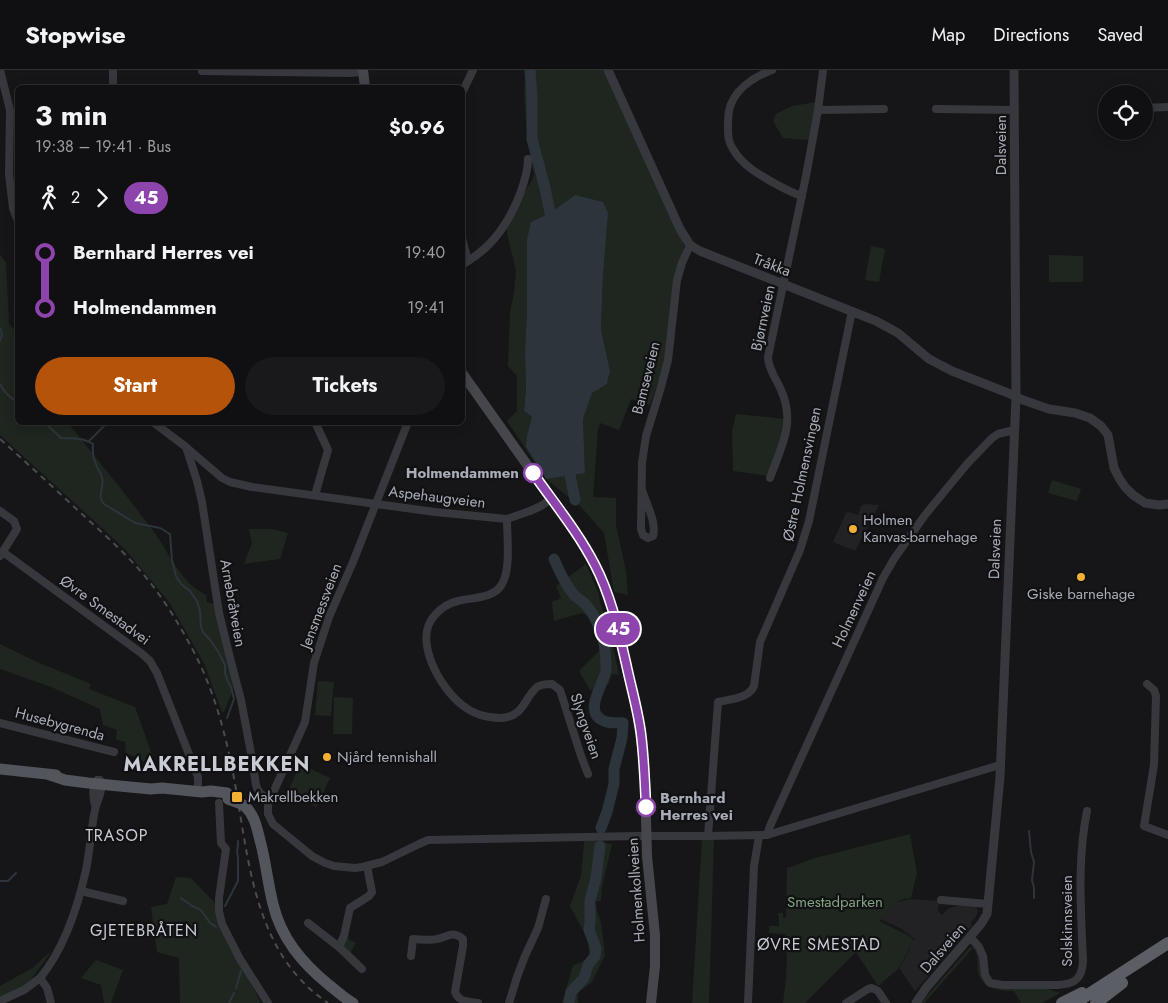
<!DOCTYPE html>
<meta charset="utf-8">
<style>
body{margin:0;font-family:Jost,sans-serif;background:#19191b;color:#f1f3f6;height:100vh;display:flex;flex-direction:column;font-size:19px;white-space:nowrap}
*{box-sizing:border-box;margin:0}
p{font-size:16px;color:#9c9d9f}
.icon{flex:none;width:28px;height:28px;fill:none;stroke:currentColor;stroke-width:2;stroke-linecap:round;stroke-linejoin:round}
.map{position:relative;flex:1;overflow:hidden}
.sheet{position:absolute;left:15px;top:15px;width:450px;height:340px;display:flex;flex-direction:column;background:#101012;border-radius:8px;box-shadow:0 2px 12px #0003,0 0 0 1px #303032}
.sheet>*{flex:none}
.badge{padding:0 10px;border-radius:16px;font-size:18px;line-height:32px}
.tools{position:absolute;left:1098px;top:15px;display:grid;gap:10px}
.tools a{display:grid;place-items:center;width:55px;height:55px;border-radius:50%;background:#101012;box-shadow:0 2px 12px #0003,0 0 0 1px #303032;font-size:25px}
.map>.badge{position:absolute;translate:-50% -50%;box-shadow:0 0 0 2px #fff}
.legs{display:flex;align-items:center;gap:8px;height:55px;padding:0 20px;font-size:16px}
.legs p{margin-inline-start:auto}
.summary{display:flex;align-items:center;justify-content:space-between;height:85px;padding:0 20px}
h1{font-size:28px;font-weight:700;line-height:38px}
.cta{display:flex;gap:10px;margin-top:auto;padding:10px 20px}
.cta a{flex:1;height:58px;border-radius:30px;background:#b45309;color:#fff;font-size:20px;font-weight:700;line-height:58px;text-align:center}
.cta a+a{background:#19191b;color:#f1f3f6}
ul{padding:0 20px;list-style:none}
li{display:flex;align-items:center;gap:18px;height:55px;font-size:19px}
li i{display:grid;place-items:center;width:8px;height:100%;margin:0 6px;background:currentColor}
li i::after{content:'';width:12px;height:12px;margin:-6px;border:4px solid;border-radius:50%;background:#101012}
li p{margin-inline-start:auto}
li:first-child i{background:linear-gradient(#0000 50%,currentColor 0)}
li:last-child i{background:linear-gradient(currentColor 50%,#0000 0)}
header{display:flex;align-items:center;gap:30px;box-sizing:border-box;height:70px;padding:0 25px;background:#101012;border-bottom:1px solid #303032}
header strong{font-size:24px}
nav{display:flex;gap:28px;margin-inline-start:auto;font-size:18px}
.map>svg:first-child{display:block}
.built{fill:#222225}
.green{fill:#1e261f;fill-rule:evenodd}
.water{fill:#2c353c}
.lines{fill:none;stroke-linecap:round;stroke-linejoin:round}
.stream{stroke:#2c353c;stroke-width:2}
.river{stroke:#2c353c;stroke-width:11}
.minor{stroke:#37383d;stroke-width:8}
.tertiary{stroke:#37383d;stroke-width:9}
.secondary{stroke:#45474d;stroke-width:10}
.primary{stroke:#53555c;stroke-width:11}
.trunk{stroke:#5b5e65;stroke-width:12}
.rail{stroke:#4a4c52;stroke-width:2;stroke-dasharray:6 5;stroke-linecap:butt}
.primary-bridge{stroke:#53555c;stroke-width:11}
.line-1-casing{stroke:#fff;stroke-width:11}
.line-1{stroke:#8e44ad;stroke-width:8}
.stop-1-dot{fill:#fff;stroke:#8e44ad;stroke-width:2.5}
.poi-dot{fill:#f2b134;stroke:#111113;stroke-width:2}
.labels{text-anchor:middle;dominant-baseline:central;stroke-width:4.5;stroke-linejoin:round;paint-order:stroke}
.street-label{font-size:15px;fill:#a8adb8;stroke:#111113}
.stop-label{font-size:15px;font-weight:bold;fill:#a8adb8;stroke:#111113;text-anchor:end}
.poi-label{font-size:15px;fill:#a8adb8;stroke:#111113;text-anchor:start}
.park-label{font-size:15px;fill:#7fa381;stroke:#111113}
.neighbourhood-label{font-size:16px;letter-spacing:1px;fill:#c9ccd4;stroke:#111113}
.district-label{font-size:20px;font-weight:bold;letter-spacing:1px;fill:#c9ccd4;stroke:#111113}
</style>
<header>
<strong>Stopwise</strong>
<nav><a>Map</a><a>Directions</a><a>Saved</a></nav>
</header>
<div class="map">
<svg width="1168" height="933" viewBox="0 0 1168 933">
<rect width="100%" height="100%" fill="#161618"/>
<!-- built -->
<g class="built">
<path d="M865,434L879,435L855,481L833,472L846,443L849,442L858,445L861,436Z"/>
<path d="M908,829L939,831L938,841L942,845L949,838L956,836H976L978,842L975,848L971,852L972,856L915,921L899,898L908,883L911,871L915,869L900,858L880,849L894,834L898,832Z"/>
</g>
<!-- green -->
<g class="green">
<path d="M526,0H605L684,175L665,286L660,308L650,335L631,329L619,360L600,353L598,359L593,427L616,428V455L626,501L628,525L614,522L604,463L580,436L546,409L507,351L517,341V306L508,296L510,242L514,223L516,200L507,164V159L524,122L532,111L534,103L531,92L526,51L524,24ZM575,125L603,204L601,260L610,301L607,314L592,322L583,349L585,402L545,408L527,365L532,347L524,341L526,319L525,282L527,238V169L532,152L550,143Z"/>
<path d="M816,32L809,70L783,68L773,51L776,44L792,36Z"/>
<path d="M871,176L885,179L879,212L865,210Z"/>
<path d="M0,185L6,192L9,254L17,263L18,352L68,353C96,388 124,422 151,458C169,481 179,512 206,525L207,532L216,535L234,617L224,642H222L204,593L169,532L125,479L0,365Z"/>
<path d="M1049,185L1083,186V212H1049Z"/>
<path d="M736,344L786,349L770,406L733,401L732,361Z"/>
<path d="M1052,410L1081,419L1077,431L1048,423Z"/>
<path d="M249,459H272L288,463L280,489L244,494L252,473Z"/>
<path d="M586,494L598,522L601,536L608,553L619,605L612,604L609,614L590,620L579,601L606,574L601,553L582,543L554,551L552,532L561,528L556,516Z"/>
<path d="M0,574L37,592L91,614L89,619L135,637L159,704L137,687L126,684L125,672L116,669L117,660L103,655L100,639L51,617L0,599Z"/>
<path d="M318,611L334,612L331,646L315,645Z"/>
<path d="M334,627L353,628L352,664H333Z"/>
<path d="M300,694L330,708L317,737L287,724Z"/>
<path d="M910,764L917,803L911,828C895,828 889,840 879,851L913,868L907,883L898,899L878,916L856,882L805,933H783L786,908L787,890L785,864L769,863V856H779V847H778V843H783V848H786L787,798L815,788Z"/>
<path d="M702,769H714L709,933H692Z"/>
<path d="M585,771H596L612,774L602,817L601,831H594L601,853L605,885L592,912L578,923V933H562L573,895L590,889L587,868L570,836L581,806L584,773Z"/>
<path d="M176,807L191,808L214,832L221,861L241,892L246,904L261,933H180L179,888L157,882L151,837L167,834Z"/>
<path d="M345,868H347L356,873L350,884L342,877Z"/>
<path d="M974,877L979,885L985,911L1045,918L1060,923L1042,933H1021L1014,921C999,921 982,919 978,902C976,892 980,887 973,878L926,931V933H922L926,927L969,878Z"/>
<path d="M51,882L27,915L0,927V916L34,897L45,886Z"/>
<path d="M96,890L123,900L111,933H104L101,915L81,908Z"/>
</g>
<!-- water -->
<path class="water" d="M575,125L603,132L608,143L603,204L601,260L610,301L607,314L592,323L583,349L585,403L546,409L526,377L527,365L532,347L524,341L526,319L525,282L527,238V169L531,152L550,143Z"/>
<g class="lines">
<!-- stream -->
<g class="stream">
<path d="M0,258L2,264L0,271"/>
<path d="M0,314C4,322 10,328 18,332"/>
<path d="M44,352L61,368C72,368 84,368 93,374C92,385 94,391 99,401C100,403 102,405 102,408C105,419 96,425 104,434L135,453L160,458L170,464L172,490L176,506L181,514L190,521L197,531L200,541L201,557L203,562L211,571L219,583L225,595V603L228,612L231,617L234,629L227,648"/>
<path d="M89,371L108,352"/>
<path d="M1029,761L1031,782L1034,792L1032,810L1034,818V828"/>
<path d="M0,811H8L16,803"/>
<path d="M181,828L192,836L201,840L210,853L216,857"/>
<path d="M225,836L238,811V788L237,781L238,776V771"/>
<path d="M236,918L241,901"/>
<path d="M229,933L234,923"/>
</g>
<!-- river -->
<g class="river">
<path d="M530,0L532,27V69L545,118L550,143"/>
<path d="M570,405L575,430"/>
<path d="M554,489C558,499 567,517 574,525C578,529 583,531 586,535C594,543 602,562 604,573C605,579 606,593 606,600C604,614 582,642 604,651C610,654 617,652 623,653L622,668L614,699V714L607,742L601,758"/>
<path d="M569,933L571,922L584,908L588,895L595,886L596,879L593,870L589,860L590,852V830L596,808L600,776"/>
</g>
<!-- minor -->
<g class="minor">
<path d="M0,0L10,40L9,104L13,138L18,151"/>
<path d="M772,0C754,7 733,20 729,41C728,46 728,51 728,57C728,65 728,72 733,79C742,95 758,104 774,113C783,118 792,123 802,126"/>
<path d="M202,1L349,3L363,2"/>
<path d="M113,18V0"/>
<path d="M462,23L473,0"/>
<path d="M1144,38L1168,37"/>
<path d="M936,39L1014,40"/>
<path d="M818,40L884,39"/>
<path d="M1105,41H1106"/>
<path d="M462,168L468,191L462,195"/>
<path d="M468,191C494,175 509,152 520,124C524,113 528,101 528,89"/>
<path d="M153,352L186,377L197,411L202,432L219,543L229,584L241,630L251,683L256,715C258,723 262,726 269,728"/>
<path d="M315,352L328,380L315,425"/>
<path d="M408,352L353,492L329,547L314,593L305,652L268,734V744L273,754L312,786L325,793L334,796L355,798L362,797L382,792L419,774L428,770L637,766H708L767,765L1000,695"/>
<path d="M187,378L222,408L230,412L252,417L435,442L507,449L530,441L541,436L551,429"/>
<path d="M770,408C781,377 796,353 781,320C777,310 768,299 768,287L806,106L818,40L823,0"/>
<path d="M642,420C646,433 657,453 653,466L648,468L643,465L641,459L642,393L646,366L661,317L668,290L677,210L682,193L690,175"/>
<path d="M0,441L14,451L17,459L0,486"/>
<path d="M507,449C507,467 511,499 502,514C494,529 473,527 458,531C449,533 441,538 435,545C412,569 440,618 462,635C473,644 487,648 501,648C524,647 524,628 537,617C541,614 547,614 552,614L560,620L581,686L588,704"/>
<path d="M3,482L141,583L150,591L157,603L198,707V722"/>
<path d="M1147,614L1154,620L1156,626L1154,695L1144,756L1168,765"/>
<path d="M0,653L114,682"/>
<path d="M219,733L221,773L226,779L219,828V841L222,854L240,889L268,933"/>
<path d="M95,735C93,727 92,717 97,710"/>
<path d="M767,765L770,756L883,508L894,489L925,445L967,394L992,368L998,364L1014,360"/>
<path d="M708,766L718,632C730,629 748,629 754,616L760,572L800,480L809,451L852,241"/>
<path d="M81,821L123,831"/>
<path d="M941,830L988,834"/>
<path d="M308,853L339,877L362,899"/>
<path d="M970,867L979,877L983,886L985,905L988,910L990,913L1003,915H1058C1076,914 1082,908 1083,891C1081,841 1077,790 1087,741"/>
<path d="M339,877L344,866L350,838L369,826L372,822L367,796"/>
<path d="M411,886L413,869C420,869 430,871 437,869C448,867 452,860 463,869V876L455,922C459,932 468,932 478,933"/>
<path d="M0,931L24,920L40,908"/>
<path d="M51,933L47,918L40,908C64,879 78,836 86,800C90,780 91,759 95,740C97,730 104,720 100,710"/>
<path d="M509,933L517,907L525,886L538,858L546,829"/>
<path d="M748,933L754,796L759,766"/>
<path d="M846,933L868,919L872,918L878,921L886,933"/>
</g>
<!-- tertiary -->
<g class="tertiary">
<path d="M608,0L680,159L690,175L700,181L876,251L898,263L929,289L952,301L1008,323L1023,330L1049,339L1075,343L1090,348L1101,356L1108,365L1114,398L1119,408L1125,417L1133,425L1145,433L1159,435L1168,434"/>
<path d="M916,933L926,918L981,854L987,844L988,834L1000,707L1016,327L1014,0"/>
</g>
<!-- secondary -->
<g class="secondary">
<path d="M363,0L365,18"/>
<path d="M462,303L579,468L599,503L614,545L637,641L643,684L645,711L647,786L655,865V896L651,933"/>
</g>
<!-- primary -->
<g class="primary">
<path d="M0,699L56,705"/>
<path d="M50,705L65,710L88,713L151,719L162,718L202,722L211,721L227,723"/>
<path d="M245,736C256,747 257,760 261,774C266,794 268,814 273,834C281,868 302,893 329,915C337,921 344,928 353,933"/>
</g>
<!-- trunk -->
<g class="trunk">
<path d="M1062,933L1082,923"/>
<path d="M1075,933L1168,873"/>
<path d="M1096,933L1122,913"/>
</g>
<!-- rail -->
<path class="rail" d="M0,369C28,394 56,420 83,445C107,467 132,489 152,515C169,537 183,561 196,586C213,620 223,655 231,693C249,778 248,879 328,933"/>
<!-- primary-bridge -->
<path class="primary-bridge" d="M228,729L239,733L245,736"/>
</g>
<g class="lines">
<!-- line-1 casing -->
<g class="line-1-casing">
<path id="line-1" d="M533,403C554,433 578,462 595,495C611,526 618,559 626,593C631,617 638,640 641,664C644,688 645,712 646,737"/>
</g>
<!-- line-1 -->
<use href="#line-1" class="line-1"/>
</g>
<!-- markers -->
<g class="stop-1-dot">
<circle cx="533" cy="403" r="9"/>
<circle cx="646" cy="737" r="9"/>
</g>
<g class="poi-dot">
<circle cx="853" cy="459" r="5"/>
<circle cx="1081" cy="507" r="5"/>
<circle cx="327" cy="687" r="5"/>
<rect x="231" y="721" width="12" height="12" rx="2.5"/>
</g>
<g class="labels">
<!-- street labels -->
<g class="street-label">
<text transform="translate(1001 75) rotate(-90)">Dalsveien</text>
<text transform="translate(772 195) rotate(21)">Tråkka</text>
<text transform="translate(763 248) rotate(-78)">Bjørnveien</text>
<text transform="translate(646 308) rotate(-76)">Bamseveien</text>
<text transform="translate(802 404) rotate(-78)">Østre Holmensvingen</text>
<text transform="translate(437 427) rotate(7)">Aspehaugveien</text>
<text transform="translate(995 479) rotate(-88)">Dalsveien</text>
<text transform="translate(233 533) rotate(80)">Arnebråtveien</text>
<text transform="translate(321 536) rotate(-69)">Jensmessveien</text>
<text transform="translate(854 539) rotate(-65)">Holmenveien</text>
<text transform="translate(105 540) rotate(36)">Øvre Smestadvei</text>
<text transform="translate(60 654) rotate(15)">Husebygrenda</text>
<text transform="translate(586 656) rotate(71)">Slyngveien</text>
<text transform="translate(636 820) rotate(-94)">Holmenkollveien</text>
<text transform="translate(1067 851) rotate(-90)">Solskinnsveien</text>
<text transform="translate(943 878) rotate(-49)">Dalsveien</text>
</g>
<!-- stop labels -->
<g class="stop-label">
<text x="519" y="403">Holmendammen</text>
<text x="660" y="728" text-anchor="start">Bernhard<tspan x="660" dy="17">Herres vei</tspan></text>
</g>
<!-- poi labels -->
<g class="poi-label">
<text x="863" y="450">Holmen<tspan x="863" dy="17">Kanvas-barnehage</tspan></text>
<text x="1081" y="524" text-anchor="middle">Giske barnehage</text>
<text x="337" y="687">Njård tennishall</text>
<text x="248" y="727">Makrellbekken</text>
</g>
<!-- park labels -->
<g class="park-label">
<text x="835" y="832">Smestadparken</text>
</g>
<!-- neighbourhood labels -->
<g class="neighbourhood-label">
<text x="117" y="765">TRASOP</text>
<text x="144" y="860">GJETEBRÅTEN</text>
<text x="819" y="874">ØVRE SMESTAD</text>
</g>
<!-- district labels -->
<g class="district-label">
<text x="217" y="694">MAKRELLBEKKEN</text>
</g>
</g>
</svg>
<div class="tools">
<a><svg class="icon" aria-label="locate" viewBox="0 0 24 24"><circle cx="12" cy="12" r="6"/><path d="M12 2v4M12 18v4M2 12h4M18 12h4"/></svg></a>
</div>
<b class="badge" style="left:618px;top:559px;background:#8e44ad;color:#fff">45</b>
<section class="sheet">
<div class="summary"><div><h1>3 min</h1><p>19:38 – 19:41 · Bus</p></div><b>$0.96</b></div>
<div class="legs"><svg class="icon" aria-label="walk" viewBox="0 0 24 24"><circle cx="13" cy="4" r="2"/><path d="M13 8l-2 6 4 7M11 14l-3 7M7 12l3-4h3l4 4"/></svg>2<svg class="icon" aria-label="forward" viewBox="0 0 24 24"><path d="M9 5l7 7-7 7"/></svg><b class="badge" style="background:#8e44ad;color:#fff">45</b></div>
<ul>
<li><i style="color:#8e44ad"></i><b>Bernhard Herres vei</b><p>19:40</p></li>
<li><i style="color:#8e44ad"></i><b>Holmendammen</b><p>19:41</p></li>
</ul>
<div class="cta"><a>Start</a><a>Tickets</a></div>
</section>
</div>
